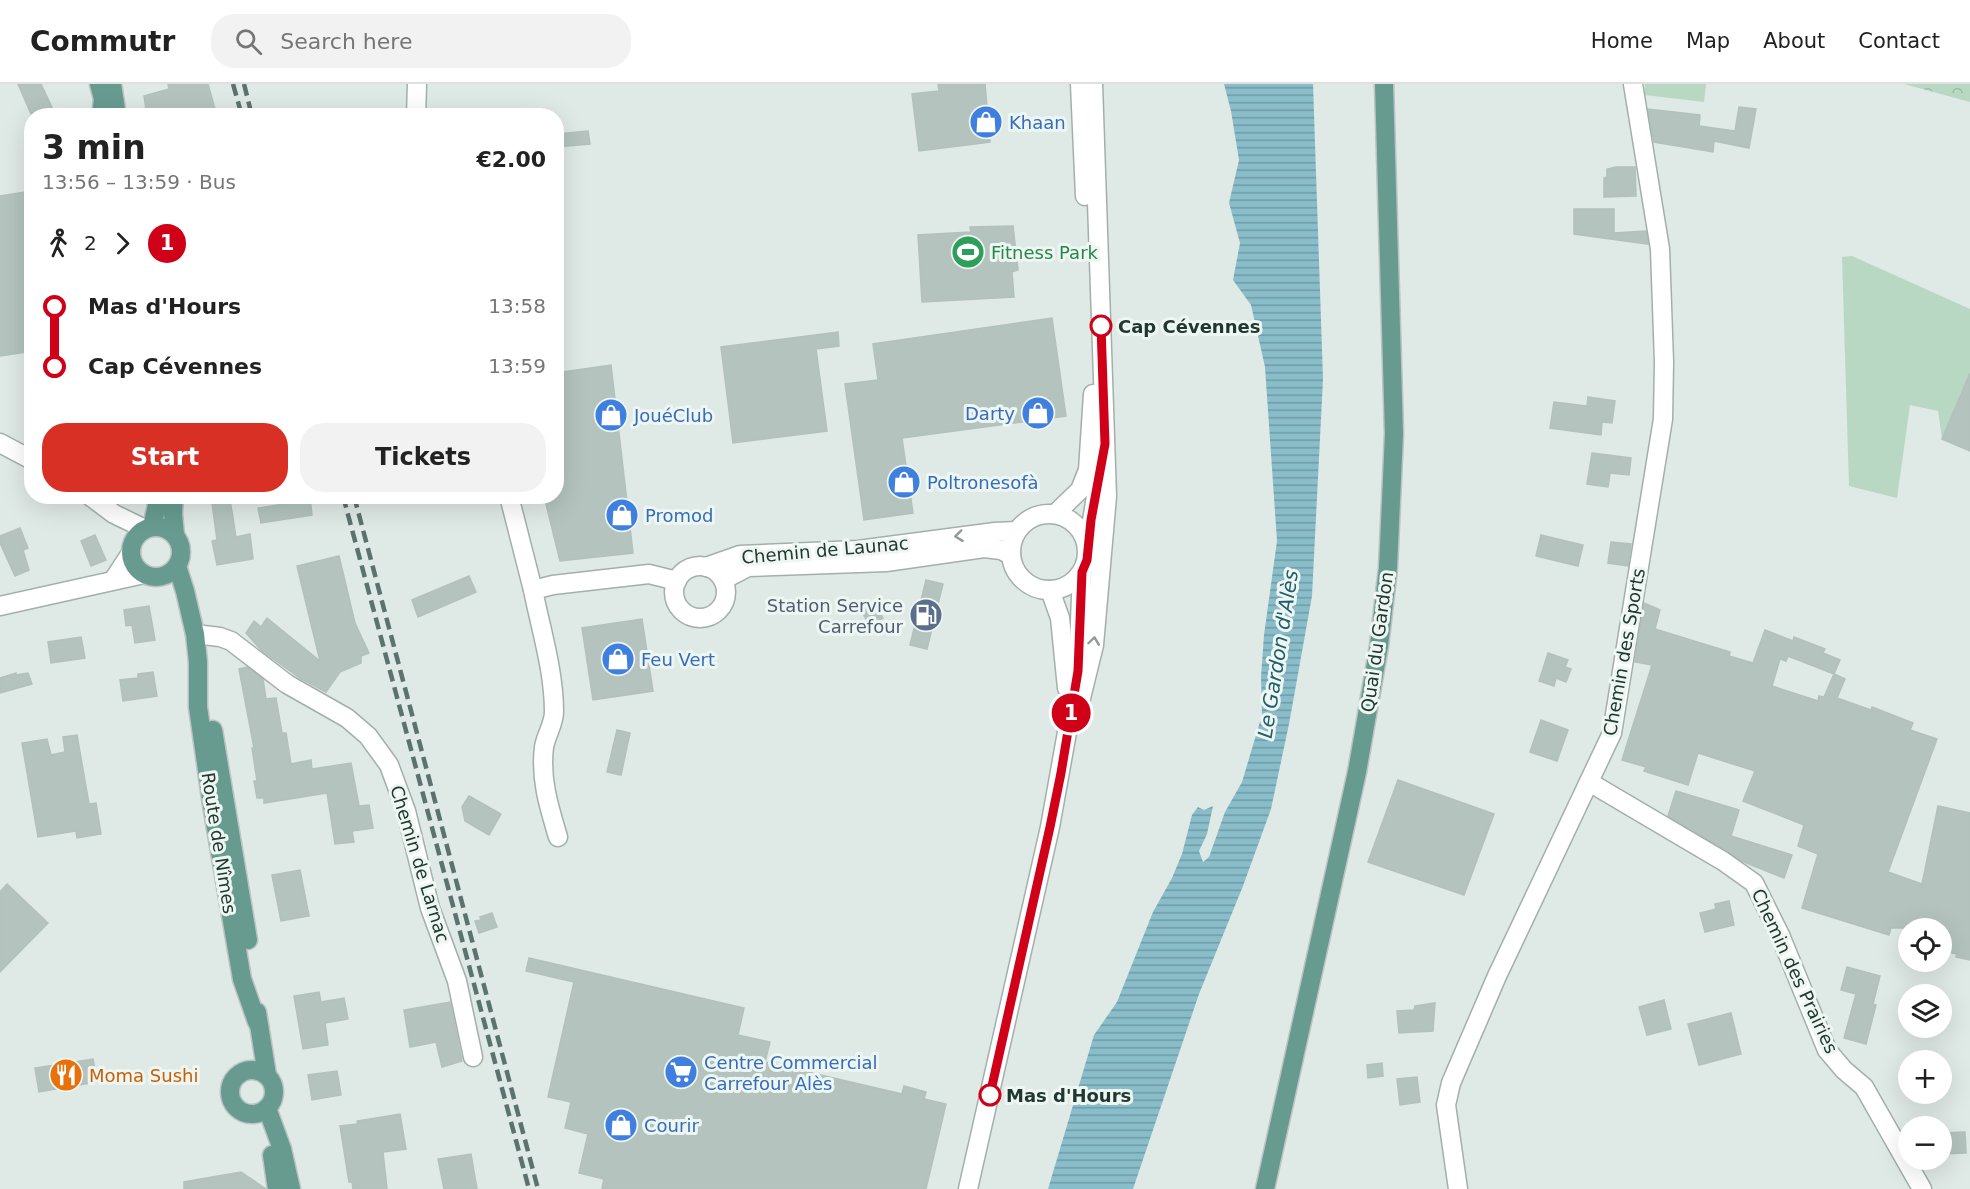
<!DOCTYPE html>
<meta charset="utf-8">
<style>
body{margin:0;font-family:"DejaVu Sans",sans-serif;background:#f2f2f2;color:#222;height:100vh;display:flex;flex-direction:column;font-size:22px;white-space:nowrap}
*{box-sizing:border-box;margin:0}
p{font-size:20px;color:#767676}
.icon{flex:none;width:33px;height:33px;fill:none;stroke:currentColor;stroke-width:2;stroke-linecap:round;stroke-linejoin:round}
.map{position:relative;flex:1;overflow:hidden}
.drawer{position:absolute;left:24px;top:24px;width:540px;height:396px;display:flex;flex-direction:column;background:#fff;border-radius:24px;box-shadow:0 6px 24px #0002}
.drawer>*{flex:none}
.badge{padding:0 12px;border-radius:20px;font-size:21px;line-height:39px}
.controls{position:absolute;left:1898px;top:834px;display:grid;gap:12px}
.controls a{display:grid;place-items:center;width:54px;height:54px;border-radius:50%;background:#fff;box-shadow:0 6px 24px #0002;font-size:30px}
.map>.badge{position:absolute;translate:-50% -50%;box-shadow:0 0 0 3px #fff}
.legs{display:flex;align-items:center;gap:9px;height:66px;padding:0 18px;font-size:20px}
.legs p{margin-inline-start:auto}
.head{display:flex;align-items:center;justify-content:space-between;height:102px;padding:0 18px}
h1{font-size:33px;font-weight:700;line-height:45px}
.primary-button{display:flex;gap:12px;margin-top:auto;padding:12px 18px}
.primary-button a{flex:1;height:69px;border-radius:24px;background:#d93025;color:#fff;font-size:24px;font-weight:700;line-height:69px;text-align:center}
.primary-button a+a{background:#f2f2f2;color:#222}
ul{padding:0 18px;list-style:none}
li{display:flex;align-items:center;gap:21px;height:60px;font-size:22px}
li i{display:grid;place-items:center;width:9px;height:100%;margin:0 8px;background:currentColor}
li i::after{content:'';width:15px;height:15px;margin:-8px;border:4px solid;border-radius:50%;background:#fff}
li p{margin-inline-start:auto}
li:first-child i{background:linear-gradient(#0000 50%,currentColor 0)}
li:last-child i{background:linear-gradient(currentColor 50%,#0000 0)}
header{display:flex;align-items:center;gap:36px;box-sizing:border-box;height:84px;padding:0 30px;background:#fff;border-bottom:2px solid #e0e0e0}
header strong{font-size:28px}
nav{display:flex;gap:33px;margin-inline-start:auto;font-size:21px}
.search{width:420px;height:54px;background:#f2f2f2;display:flex;align-items:center;gap:15px;box-sizing:border-box;padding:0 21px;border-radius:24px;color:#767676;font-size:22px}
.map>svg:first-child{display:block}
.forest{fill:url(#forest-crowns)}
.green{fill:#b9d8c3}
.water{fill:url(#water-rules)}
.building{fill:#b4c3be;stroke:#b2c1bc;stroke-width:1.5;fill-rule:evenodd}
.lines{fill:none;stroke-linecap:round;stroke-linejoin:round}
.minor-casing{stroke:#a2b0ac;stroke-width:21}
.major-casing{stroke:#bcc3c2;stroke-width:21}
.minor{stroke:#fff;stroke-width:18}
.major{stroke:#679b90;stroke-width:18}
.rail{stroke:#5b736e;stroke-width:4.5;stroke-dasharray:12 6;stroke-linecap:butt}
.oneway{stroke:#909b98}
.line-1-casing{stroke:#fff;stroke-width:14}
.line-1{stroke:#d10019;stroke-width:9}
.stop-1-dot{fill:#fff;stroke:#d10019;stroke-width:3}
.labels{text-anchor:middle;dominant-baseline:central;stroke-width:6;stroke-linejoin:round;paint-order:stroke}
.shop-label{font-size:18px;fill:#366cbe;stroke:#eef6f2;text-anchor:start}
.leisure-label{font-size:18px;fill:#27864d;stroke:#eef6f2;text-anchor:start}
.stop-label{font-size:18px;font-weight:bold;fill:#213732;stroke:#eef6f2;text-anchor:start}
.street-label{font-size:18px;fill:#213732;stroke:#eef6f2}
.service-label{font-size:18px;fill:#4e5e75;stroke:#eef6f2;text-anchor:end}
.food-label{font-size:18px;fill:#c56008;stroke:#eef6f2;text-anchor:start}
.water-label{font-size:20px;font-style:italic;fill:#215d6d;stroke:#eef6f2}
</style>
<header>
<strong>Commutr</strong>
<div class="search"><svg class="icon" aria-label="search" viewBox="0 0 24 24"><circle cx="10" cy="10" r="6"/><path d="M15 15l6 6"/></svg>Search here</div>
<nav><a>Home</a><a>Map</a><a>About</a><a>Contact</a></nav>
</header>
<div class="map">
<svg width="1970" height="1105" viewBox="0 0 1970 1105">
<defs>
<pattern id="forest-crowns" width="20" height="18" patternUnits="userSpaceOnUse" patternTransform="scale(1.5)"><rect width="20" height="18" fill="#b9d8c3"/><path d="M2 6a3 3 0 1 1 6 0M12 15a3 3 0 1 1 6 0" fill="none" stroke="#9fbaa8"/></pattern>
<pattern id="water-rules" width="6" height="5" patternUnits="userSpaceOnUse" patternTransform="scale(1.5)"><rect width="6" height="5" fill="#8abdca"/><path d="M0 2.5h6" fill="none" stroke="#709aa5"/></pattern>
</defs>
<rect width="100%" height="100%" fill="#dfe9e5"/>
<!-- forest -->
<path class="forest" d="M1904,0H1970V18Z"/>
<!-- green -->
<g class="green">
<path d="M1645,0H1706L1704,18L1645,11Z"/>
<path d="M1852,172L1970,225V288L1942,355L1938,327L1910,321L1897,414L1849,402L1842,173Z"/>
</g>
<!-- water -->
<path class="water" d="M1224,0H1313L1323,295L1312,512L1289,640L1271,725L1243,802L1199,910L1133,1105H1048L1094,951L1117,918L1153,828L1172,794L1182,770L1192,731L1198,723L1204,726L1213,722L1207,750L1199,767L1203,778L1209,773L1225,728L1242,698L1262,631L1261,593L1264,551L1277,457L1265,283L1251,221L1233,196L1240,159L1229,119L1239,76L1231,27Z"/>
<!-- building -->
<g class="building">
<path d="M18,0H41L56,32H32Z"/>
<path d="M168,0H208L217,32H147L144,12L169,5Z"/>
<path d="M938,0H985L990,58L919,67L912,10L939,7Z"/>
<path d="M1739,23L1756,25L1749,64L1714,57L1713,68L1654,58L1648,25L1700,31L1699,42L1735,47Z"/>
<path d="M588,47L590,60L556,63V50Z"/>
<path d="M1616,83H1635L1636,112L1604,113V94L1607,93V85Z"/>
<path d="M32,107V267L0,272V112Z"/>
<path d="M1574,125H1614V149L1646,147L1648,160L1574,150Z"/>
<path d="M1013,142L1018,186L1012,188L1014,213L922,218L918,151L971,148L970,143Z"/>
<path d="M1052,234L1066,332L902,354L913,429L864,436L845,300L878,296L873,260Z"/>
<path d="M838,248L839,262L816,265L827,347L733,359L721,263Z"/>
<path d="M611,281L633,469L560,477L544,412H556V289Z"/>
<path d="M1970,289V367L1942,355Z"/>
<path d="M1588,313L1615,317L1612,339L1602,338L1601,351L1550,344L1554,318L1587,322Z"/>
<path d="M1592,369L1631,374L1629,391L1610,389L1608,403L1587,400Z"/>
<path d="M283,412H310L312,431L261,439L258,424L284,420Z"/>
<path d="M230,415L236,453L250,450L253,475L217,481L212,457L217,456L212,419Z"/>
<path d="M20,444L28,464L23,466L29,486L15,492L0,459V452Z"/>
<path d="M95,451L106,476L91,482L81,457Z"/>
<path d="M1541,451L1583,461L1578,482L1536,472Z"/>
<path d="M1611,458L1631,460L1628,482L1608,479Z"/>
<path d="M339,472L355,539L369,569L361,572V579L340,588L326,608L300,594L276,577L262,567L246,549L254,537L261,543L267,534L320,577L297,482Z"/>
<path d="M469,492L476,508L418,533L412,516Z"/>
<path d="M926,496L943,500L927,565L910,561Z"/>
<path d="M1644,519L1660,526L1655,545L1730,568L1729,572L1753,579L1765,546L1793,557L1794,553L1825,565L1823,569L1840,576L1834,590L1845,595L1837,614L1871,626L1872,623L1913,639L1910,646L1937,655L1888,788L1922,800L1938,722L1970,729V876L1956,873L1957,870L1941,867V844H1891L1889,851L1802,824L1818,770L1798,762L1804,741L1743,717L1755,687L1698,669L1688,701L1644,687L1646,683L1622,676L1652,581L1635,578ZM1788,572L1834,590L1824,613L1819,612L1818,617L1772,602L1780,575L1786,577Z"/>
<path d="M874,520L883,534L870,542L862,528Z"/>
<path d="M149,522L155,556L135,559L132,541L126,542L124,526Z"/>
<path d="M642,535L653,607L593,616L582,544Z"/>
<path d="M81,553L85,574L51,579L48,558Z"/>
<path d="M1548,569L1568,576L1565,583L1571,585L1566,598L1556,594L1554,602L1539,597Z"/>
<path d="M247,583L263,595L266,615L276,614L282,649H286L291,680L311,676L312,685L351,679L359,722L369,721L373,744L352,747L354,758L335,760L327,709L264,719V714H257L254,697H257L252,664H254L239,585Z"/>
<path d="M153,588L157,612L123,617L120,596L138,594V590Z"/>
<path d="M16,589V591L28,589L32,600L0,609V594Z"/>
<path d="M1541,636L1568,646L1557,677L1530,668Z"/>
<path d="M617,646L630,649L621,691L607,688Z"/>
<path d="M77,651L89,720L96,719L101,750L77,754L76,747L38,753L22,659L47,655L51,671L65,668L63,653Z"/>
<path d="M1398,696L1494,730L1464,811L1368,778Z"/>
<path d="M1676,707L1739,726L1731,752L1792,771L1784,794L1744,778L1668,732Z"/>
<path d="M469,712L501,730L489,751L465,737L462,723Z"/>
<path d="M300,786L309,832L281,837L272,791Z"/>
<path d="M7,800L48,839L0,888V808Z"/>
<path d="M1729,817L1734,841L1705,848L1700,829L1716,825L1715,820Z"/>
<path d="M492,829L497,843L479,849L475,837L481,836L480,833Z"/>
<path d="M529,874L744,924L738,951L770,958L765,978L902,1010L904,1002L926,1008L924,1015L946,1020L926,1105H602L604,1095L579,1089L588,1050L565,1044L571,1018L548,1013L574,898L526,887Z"/>
<path d="M1847,883L1880,892L1873,920L1876,921L1866,960L1844,954L1856,910L1841,906Z"/>
<path d="M319,908L321,918L344,914L348,935L325,939L328,961L303,965L294,912Z"/>
<path d="M1664,916L1671,945L1647,951L1639,923Z"/>
<path d="M450,918L462,977L442,983L436,958L410,963L404,926Z"/>
<path d="M1435,919L1433,947L1399,949L1397,927L1414,926L1415,922Z"/>
<path d="M1731,929L1741,970L1699,981L1688,940Z"/>
<path d="M93,975L97,998L39,1008L35,984Z"/>
<path d="M1382,979L1383,992L1368,994L1367,981Z"/>
<path d="M337,987L341,1011L312,1016L308,991Z"/>
<path d="M1417,993L1420,1018L1400,1021L1397,995Z"/>
<path d="M400,1030L406,1065L383,1068L387,1105H353L352,1098H349L340,1042L358,1040L357,1037Z"/>
<path d="M1965,1048L1966,1069L1941,1070V1049Z"/>
<path d="M471,1070L477,1105H444L438,1075Z"/>
<path d="M241,1088L266,1105H184V1098Z"/>
</g>
<g class="lines">
<!-- minor casing -->
<g class="minor-casing">
<g id="minor">
<path d="M1080,0L1085,112"/>
<path d="M416,32L417,0"/>
<path d="M0,359L32,376"/>
<path d="M90,412L114,430L145,445"/>
<path d="M509,412L533,506"/>
<circle cx="1049" cy="468" r="38"/>
<path d="M1055,430L1080,406L1088,386L1093,310"/>
<path d="M1088,461L1097,406"/>
<circle cx="700" cy="508" r="26"/>
<path d="M706,483L740,471L858,466L995,448L1017,447"/>
<path d="M114,495L131,469"/>
<path d="M723,496L748,483L886,478L984,464L1001,466L1011,471"/>
<path d="M1050,506L1060,534L1067,604"/>
<path d="M0,522L144,490"/>
<path d="M195,550L220,553L231,557L287,600L347,634L368,652L389,681L406,727L430,824L457,897L473,973"/>
<path d="M1070,632L1081,614L1094,561L1107,412L1093,0"/>
<path d="M1589,698L1723,777L1754,799L1780,851L1827,966L1844,986L1864,1003L1922,1105"/>
<path d="M558,753C549,723 540,695 544,663C546,651 554,640 554,628C554,587 541,546 533,506L553,501L649,490L677,497"/>
<path d="M968,1105L1050,743L1078,587L1082,488"/>
<path d="M1458,1105L1446,1021L1451,999L1497,892L1612,649L1663,335L1664,278L1660,165L1633,0"/>
</g>
</g>
<!-- major casing -->
<g class="major-casing">
<g id="major">
<path d="M99,0L103,15L101,32"/>
<path d="M112,0L117,32"/>
<path d="M174,412L173,430L175,451"/>
<path d="M152,443L157,421L155,412"/>
<circle cx="156" cy="468" r="25"/>
<path d="M177,482L185,507L195,550L198,578V623L212,721L242,895L257,938"/>
<path d="M213,646L248,856"/>
<path d="M257,928L267,991"/>
<circle cx="252" cy="1008" r="22"/>
<path d="M267,1024L282,1065L291,1105"/>
<path d="M272,1071L277,1105"/>
<path d="M1265,1105L1357,688L1379,562L1388,484L1394,350L1384,0"/>
</g>
</g>
<!-- minor -->
<use href="#minor" class="minor"/>
<!-- major -->
<use href="#major" class="major"/>
<!-- rail -->
<g class="rail">
<path d="M233,0L242,32"/>
<path d="M244,0L252,32"/>
<path d="M343,412L529,1105"/>
<path d="M354,412L538,1105"/>
</g>
</g>
<!-- one-way arrows -->
<defs><path id="oneway-chevron" d="M-2-3.5L2.5 0L-2 3.5" fill="none" stroke-width="1.6" stroke-linecap="round" stroke-linejoin="round" transform="scale(1.5)"/></defs>
<g class="oneway">
<use href="#oneway-chevron" transform="translate(959 452) rotate(173)"/>
<use href="#oneway-chevron" transform="translate(1094 557) rotate(-82)"/>
</g>
<g class="lines">
<!-- line-1 casing -->
<g class="line-1-casing">
<path id="line-1" d="M990,1011L1050,743L1061,689L1078,587L1082,488L1087,476L1091,436L1105,360L1101,242"/>
</g>
<!-- line-1 -->
<use href="#line-1" class="line-1"/>
</g>
<!-- icons -->
<defs>
<g id="shop-disc" transform="scale(1.725)"><circle r="9.5" fill="#3f7fe0" stroke="#eef6f2"/><path d="M-5-2.5h2.3a2.7 3.5 0 0 1 5.4 0H5L5.5 6h-11ZM-1.5-2.5h3a1.5 2.3 0 0 0-3 0Z" fill="#fff"/></g>
<g id="stadium-disc" transform="scale(1.725)"><circle r="9.5" fill="#2e9e5b" stroke="#eef6f2"/><path d="M0-5a6.5 5 0 1 0 0 10a6.5 5 0 1 0 0-10ZM-3.5-1.8h7v3.6h-7Z" fill="#fff"/></g>
<g id="fuel-disc" transform="scale(1.725)"><circle r="9.5" fill="#5c6f8a" stroke="#eef6f2"/><path d="M-5.5-6h7V0h2V4h1.3V-2.5L3-4.5l.8-.8L6-3V5H2.5V1h-1V6h-7ZM-4.2-4.7v3.2H.2V-4.7Z" fill="#fff"/></g>
<g id="supermarket-disc" transform="scale(1.725)"><circle r="9.5" fill="#3f7fe0" stroke="#eef6f2"/><path d="M-6-5.5h2.5l.6 2H6L4.5 2H-2.5L-4.4-4H-6ZM-1.5 3.2a1.3 1.3 0 1 0 .1 0ZM3 3.2a1.3 1.3 0 1 0 .1 0Z" fill="#fff"/></g>
<g id="restaurant-disc" transform="scale(1.725)"><circle r="9.5" fill="#e8710a" stroke="#eef6f2"/><path d="M-5-6h1v4h1v-4h1v4h1v-4h1v5L-1.5 .5V6h-2V.5L-5-1ZM5-6V6H3V1.5H1.5Q1.5-4 5-6Z" fill="#fff"/></g>
</defs>
<g fill-rule="evenodd">
<use href="#shop-disc" x="986" y="38"/>
<use href="#stadium-disc" x="968" y="168"/>
<use href="#shop-disc" x="1038" y="329"/>
<use href="#shop-disc" x="611" y="331"/>
<use href="#shop-disc" x="904" y="398"/>
<use href="#shop-disc" x="622" y="431"/>
<use href="#fuel-disc" x="926" y="531"/>
<use href="#shop-disc" x="618" y="575"/>
<use href="#supermarket-disc" x="681" y="988"/>
<use href="#restaurant-disc" x="66" y="991"/>
<use href="#shop-disc" x="621" y="1041"/>
</g>
<!-- markers -->
<g class="stop-1-dot">
<circle cx="1101" cy="242" r="10"/>
<circle cx="990" cy="1011" r="10"/>
</g>
<g class="labels">
<!-- shop labels -->
<g class="shop-label">
<text x="1009" y="38">Khaan</text>
<text x="1015" y="329" text-anchor="end">Darty</text>
<text x="634" y="331">JouéClub</text>
<text x="927" y="398">Poltronesofà</text>
<text x="645" y="431">Promod</text>
<text x="641" y="575">Feu Vert</text>
<text x="704" y="978">Centre Commercial<tspan x="704" dy="21">Carrefour Alès</tspan></text>
<text x="644" y="1041">Courir</text>
</g>
<!-- leisure labels -->
<g class="leisure-label">
<text x="991" y="168">Fitness Park</text>
</g>
<!-- stop labels -->
<g class="stop-label">
<text x="1118" y="242">Cap Cévennes</text>
<text x="1006" y="1011">Mas d'Hours</text>
</g>
<!-- street labels -->
<g class="street-label">
<text transform="translate(825 466) rotate(-5)">Chemin de Launac</text>
<text transform="translate(1377 558) rotate(-82)">Quai du Gardon</text>
<text transform="translate(1624 568) rotate(-80)">Chemin des Sports</text>
<text transform="translate(219 759) rotate(81)">Route de Nîmes</text>
<text transform="translate(420 780) rotate(73)">Chemin de Larnac</text>
<text transform="translate(1795 887) rotate(65)">Chemin des Prairies</text>
</g>
<!-- service labels -->
<g class="service-label">
<text x="903" y="521">Station Service<tspan x="903" dy="21">Carrefour</tspan></text>
</g>
<!-- food labels -->
<g class="food-label">
<text x="89" y="991">Moma Sushi</text>
</g>
<!-- water labels -->
<g class="water-label">
<text transform="translate(1278 570) rotate(-81)">Le Gardon d'Alès</text>
</g>
</g>
</svg>
<div class="controls">
<a><svg class="icon" aria-label="locate" viewBox="0 0 24 24"><circle cx="12" cy="12" r="6"/><path d="M12 2v4M12 18v4M2 12h4M18 12h4"/></svg></a>
<a><svg class="icon" aria-label="layers" viewBox="0 0 24 24"><path d="M12 4l9 5-9 5-9-5zM3 14l9 5 9-5"/></svg></a>
<a>+</a>
<a>−</a>
</div>
<b class="badge" style="left:1071px;top:629px;background:#d10019;color:#fff">1</b>
<section class="drawer">
<div class="head"><div><h1>3 min</h1><p>13:56 – 13:59 · Bus</p></div><b>€2.00</b></div>
<div class="legs"><svg class="icon" aria-label="walk" viewBox="0 0 24 24"><circle cx="13" cy="4" r="2"/><path d="M13 8l-2 6 4 7M11 14l-3 7M7 12l3-4h3l4 4"/></svg>2<svg class="icon" aria-label="forward" viewBox="0 0 24 24"><path d="M9 5l7 7-7 7"/></svg><b class="badge" style="background:#d10019;color:#fff">1</b></div>
<ul>
<li><i style="color:#d10019"></i><b>Mas d'Hours</b><p>13:58</p></li>
<li><i style="color:#d10019"></i><b>Cap Cévennes</b><p>13:59</p></li>
</ul>
<div class="primary-button"><a>Start</a><a>Tickets</a></div>
</section>
</div>
